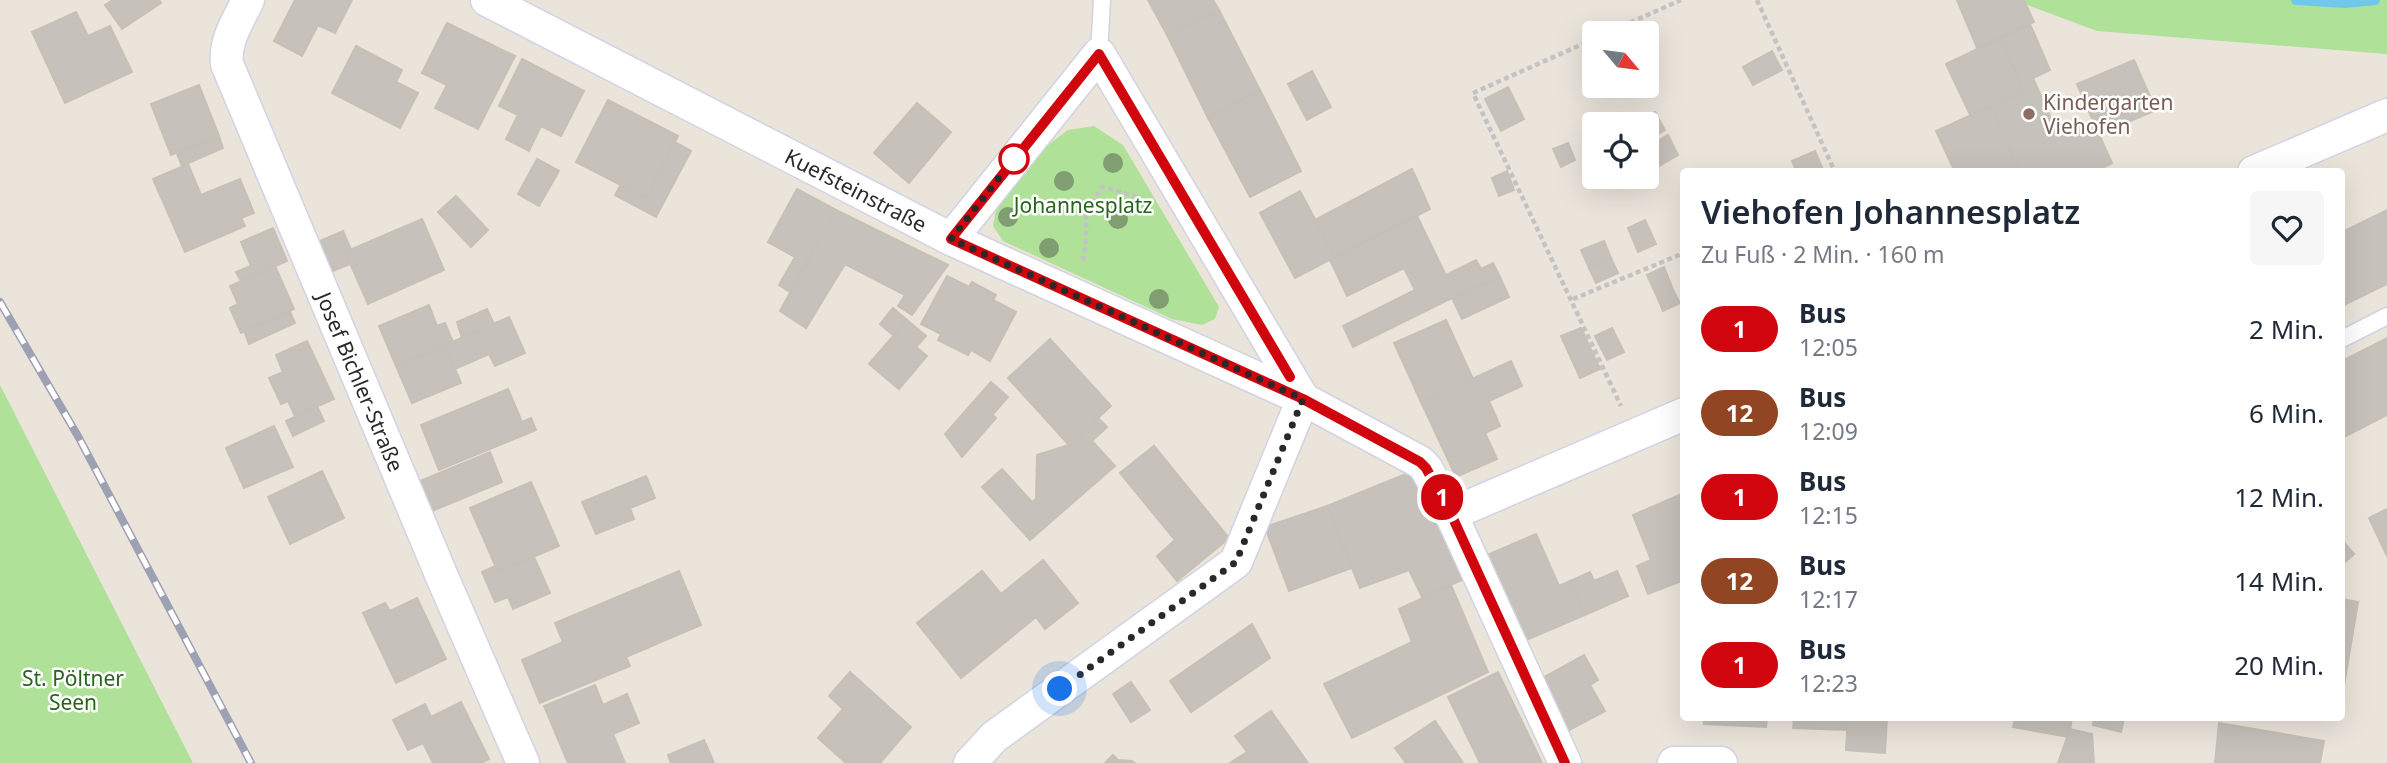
<!DOCTYPE html>
<html lang="de">
<meta charset="utf-8">
<style>
body{margin:0;font-family:"Noto Sans",sans-serif;background:#f6f6f7;color:#1f2937;height:100vh;display:flex;flex-direction:column;font-size:26px;white-space:nowrap}
*{box-sizing:border-box;margin:0}
p{font-size:23px;color:#747a83}
.icon{flex:none;width:38px;height:38px;fill:none;stroke:currentColor;stroke-width:2;stroke-linecap:round;stroke-linejoin:round}
.map{position:relative;flex:1;overflow:hidden}
.side{position:absolute;left:1680px;top:168px;width:665px;height:553px;display:flex;flex-direction:column;background:#fff;border-radius:7px;box-shadow:0 7px 28px #0002}
.side>*{flex:none}
.badge{padding:0 14px;border-radius:23px;font-size:24px;line-height:46px}
.needle{width:46px;rotate:119deg}
.buttons{position:absolute;left:1582px;top:21px;display:grid;gap:14px}
.buttons a{display:grid;place-items:center;width:77px;height:77px;border-radius:7px;background:#fff;box-shadow:0 7px 28px #0002;font-size:35px}
.you{position:absolute;width:35px;height:35px;margin:-18px;border:5px solid #fff;border-radius:50%;background:#1a73e8;box-shadow:0 0 0 10px #1a73e833}
.map>.badge{position:absolute;translate:-50% -50%;box-shadow:0 0 0 4px #fff}
.round{display:grid;place-items:center;flex:none;width:74px;height:74px;border-radius:7px;background:#f6f6f7}
.summary{display:flex;align-items:center;justify-content:space-between;height:119px;padding:0 21px}
h1{font-size:33px;font-weight:600;line-height:52px}
ul{padding:0;list-style:none}
li{display:flex;align-items:center;gap:21px;height:84px;padding:0 21px}
li div{flex:1}
li b{display:block;font-size:26px}
li em{font-style:normal}
li .badge{min-width:77px;font-weight:700;text-align:center}
.map>svg:first-child{display:block}
.green{fill:#afe198}
.lines{fill:none;stroke-linecap:round;stroke-linejoin:round}
.stream{stroke:#6fc8ec;stroke-width:10}
.building{fill:#c6c1ba;stroke:#c6c0b5;stroke-width:2}
.lane-casing{stroke:#d0d3e2;stroke-width:19}
.street-casing{stroke:#d0d3e2;stroke-width:35}
.path{stroke:#c3c3c3;stroke-width:4.5;stroke-dasharray:5 3.5;stroke-linecap:butt}
.lane{stroke:#fff;stroke-width:16}
.street{stroke:#fff;stroke-width:32}
.rail-casing{stroke:#9ea0b3;stroke-width:8}
.rail{stroke:#fff;stroke-width:5;stroke-dasharray:16;stroke-linecap:butt}
.tree{fill:#809e71}
.line-casing{stroke:#fff;stroke-width:16}
.line{stroke:#d1050d;stroke-width:10}
.walk{stroke:#292929;stroke-width:7;stroke-dasharray:0 12.6}
.education-dot{fill:#8d6e63;stroke:#fff;stroke-width:2.5}
.stop-dot{fill:#fff;stroke:#d1050d;stroke-width:3.5}
.labels{text-anchor:middle;dominant-baseline:central;stroke-width:5;stroke-linejoin:round;paint-order:stroke}
.education-label{font-size:21px;fill:#785e54;stroke:#fff;text-anchor:start}
.street-label{font-size:21px;fill:#292929;stroke:#fff}
.park-label{font-size:21px;fill:#28641b;stroke:#fff}
</style>
<div class="map">
<svg width="2387" height="763" viewBox="0 0 2387 763">
<rect width="100%" height="100%" fill="#ebe4db"/>
<!-- green -->
<g class="green">
<path d="M2014,0H2387V54L2097,31Z"/>
<path d="M1094,126L1123,145L1219,307L1215,319L1202,325L1172,319L1003,241L993,226L998,199L1044,148L1068,130Z"/>
<path d="M0,385L193,763H0Z"/>
</g>
<g class="lines">
<!-- stream -->
<path class="stream" d="M2296,0L2345,3L2375,0"/>
</g>
<!-- building -->
<g class="building">
<path d="M113,0H159L161,3L122,29L105,5Z"/>
<path d="M295,0H352L335,33L318,25L302,56L274,41Z"/>
<path d="M1148,0H1213L1219,10L1167,35Z"/>
<path d="M1957,0H2024L2034,22L1977,48Z"/>
<path d="M1219,10L1260,90L1208,118L1167,35Z"/>
<path d="M76,12L88,36L110,26L132,72L65,103L32,32Z"/>
<path d="M447,23L515,56L478,129L435,108L447,85L422,73Z"/>
<path d="M2030,24L2050,70L2033,78L2059,137L2093,121L2112,163L2094,172H2020L1991,106L2024,92L2000,38Z"/>
<path d="M2000,38L2024,92L1971,117L1946,64Z"/>
<path d="M356,46L402,70L396,82L418,93L400,128L332,93Z"/>
<path d="M1772,51L1782,70L1753,85L1743,67Z"/>
<path d="M522,59L584,91L561,136L541,126L529,151L506,139L518,115L499,106Z"/>
<path d="M2134,60L2156,110L2099,135L2077,84Z"/>
<path d="M1312,71L1331,107L1307,120L1288,84Z"/>
<path d="M199,85L219,136L171,155L151,104Z"/>
<path d="M1508,87L1524,119L1501,131L1485,99Z"/>
<path d="M1260,90L1301,171L1250,197L1208,118Z"/>
<path d="M608,100L678,136L646,198L576,162Z"/>
<path d="M917,103L951,132L909,183L874,153Z"/>
<path d="M1991,106L2020,172H1955L1936,131Z"/>
<path d="M1655,112L1665,130L1647,140V124H1631Z"/>
<path d="M1668,135L1678,155L1657,167L1647,147Z"/>
<path d="M219,136L223,148L182,166L177,154Z"/>
<path d="M675,142L691,151L656,217L615,195L621,184L646,198Z"/>
<path d="M1568,143L1575,160L1561,167L1553,149Z"/>
<path d="M1815,151L1824,172H1797L1792,161Z"/>
<path d="M537,159L559,171L539,206L518,194Z"/>
<path d="M188,164L201,195L240,179L254,213L241,218L245,226L185,252L153,179Z"/>
<path d="M1412,169L1430,209L1335,257L1315,220Z"/>
<path d="M1507,171L1514,190L1499,196L1492,178Z"/>
<path d="M797,189L836,210L790,292L779,285L795,257L768,242Z"/>
<path d="M1300,191L1335,257L1295,278L1260,213Z"/>
<path d="M456,196L488,230L471,247L438,212Z"/>
<path d="M836,210L948,265L912,315L898,306L905,295L845,264L806,328L780,311Z"/>
<path d="M2387,210V284L2342,306V232Z"/>
<path d="M1417,216L1456,296L1353,347L1343,326L1415,290L1404,268L1347,296L1330,260Z"/>
<path d="M422,219L444,270L368,304L345,252Z"/>
<path d="M1645,220L1656,244L1638,252L1628,228Z"/>
<path d="M273,228L287,261L241,281L236,272L251,266L241,242Z"/>
<path d="M343,231L351,250L345,252L350,264L328,273L315,243Z"/>
<path d="M1604,241L1611,258L1589,268L1581,250Z"/>
<path d="M1611,258L1618,273L1596,283L1589,268Z"/>
<path d="M1476,260L1481,269L1493,263L1500,277L1456,296L1446,275Z"/>
<path d="M275,266L294,309L241,333L230,308L238,304L230,286Z"/>
<path d="M1664,267L1674,292L1658,299L1647,275Z"/>
<path d="M947,276L969,287L972,282L996,295L993,300L1016,312L990,361L971,350L968,355L938,340L941,334L921,324Z"/>
<path d="M1500,277L1509,297L1462,319L1452,298Z"/>
<path d="M1674,292L1680,303L1663,311L1658,299Z"/>
<path d="M429,305L437,326L445,323L453,342L396,366L379,326Z"/>
<path d="M893,308L907,320L894,336L880,324Z"/>
<path d="M487,309L494,324L462,338L457,322Z"/>
<path d="M290,312L295,323L249,344L244,331Z"/>
<path d="M509,317L525,353L495,366L489,354L455,369L445,345Z"/>
<path d="M907,320L926,336L916,347L927,356L899,389L869,364Z"/>
<path d="M1446,320L1473,379L1421,402L1394,343Z"/>
<path d="M1581,328L1600,369L1580,378L1561,336Z"/>
<path d="M1612,328L1624,352L1607,360L1595,336Z"/>
<path d="M2387,338V415L2342,438V361Z"/>
<path d="M1050,339L1111,406L1069,445L1008,378Z"/>
<path d="M307,341L334,399L295,416L288,401L281,404L269,378L283,372L276,355Z"/>
<path d="M445,345L461,383L412,403L396,366Z"/>
<path d="M1511,361L1522,386L1489,401L1500,426L1485,433L1497,459L1456,477L1421,402Z"/>
<path d="M991,382L1008,397L992,415L996,418L962,457L945,434Z"/>
<path d="M508,389L522,422L531,418L536,430L439,470L421,425Z"/>
<path d="M317,406L324,421L293,436L286,421Z"/>
<path d="M1098,418L1107,427L1092,441L1115,466L1030,540L982,487L1002,469L1032,502L1036,499L1037,455L1069,445Z"/>
<path d="M274,426L293,467L244,488L226,448Z"/>
<path d="M1154,446L1229,538L1177,581L1157,556L1175,540L1120,473Z"/>
<path d="M490,452L502,482L432,511L420,481Z"/>
<path d="M1418,469L1467,578L1422,597L1409,570L1360,588L1327,506Z"/>
<path d="M322,471L344,518L290,544L268,497Z"/>
<path d="M646,476L655,498L630,508L634,519L596,534L582,502Z"/>
<path d="M531,482L559,546L498,572L470,508Z"/>
<path d="M1684,493V580L1648,594L1637,566L1651,560L1633,515Z"/>
<path d="M1327,506L1352,568L1289,591L1265,527Z"/>
<path d="M2387,509V556L2369,518Z"/>
<path d="M1536,534L1559,586L1570,581L1585,615L1524,641L1487,555Z"/>
<path d="M2342,540L2354,554L2342,565Z"/>
<path d="M534,557L550,593L513,609L508,597L495,602L482,572L495,566L498,572Z"/>
<path d="M1043,560L1078,603L1045,629L1036,617L961,678L917,623L982,571L1001,594Z"/>
<path d="M679,571L701,625L626,657L630,666L540,703L522,660L563,642L555,623Z"/>
<path d="M1617,571L1628,596L1585,615L1570,581L1590,572L1594,581Z"/>
<path d="M1451,585L1488,672L1352,738L1324,684L1412,642L1399,609Z"/>
<path d="M417,598L446,659L396,683L363,613L385,603L390,611Z"/>
<path d="M2342,599L2358,602L2342,697Z"/>
<path d="M1252,624L1270,658L1191,712L1170,681Z"/>
<path d="M1584,655L1598,680L1590,685L1605,711L1560,735L1532,684Z"/>
<path d="M850,672L911,727L880,763H846L818,738L843,709L829,696Z"/>
<path d="M1498,672L1542,763H1480L1448,697Z"/>
<path d="M1131,682L1150,710L1131,722L1113,694Z"/>
<path d="M595,685L603,705L627,694L639,723L613,734L625,763H568L544,706Z"/>
<path d="M461,702L489,759L481,763H433L423,743L408,750L393,720L425,704L431,717Z"/>
<path d="M1271,711L1308,763H1230L1247,752L1235,736Z"/>
<path d="M1704,718H1767L1766,727L1704,724Z"/>
<path d="M1794,718H1848L1847,730L1793,728Z"/>
<path d="M1848,718H1887L1885,753L1846,750Z"/>
<path d="M2015,718H2072L2069,737L2013,727Z"/>
<path d="M2094,718H2124L2121,732L2093,725Z"/>
<path d="M1435,721L1463,763H1406L1395,748Z"/>
<path d="M2219,723L2324,741L2320,763H2215Z"/>
<path d="M2070,729L2092,734L2094,763H2058Z"/>
<path d="M704,740L714,763H671L668,755Z"/>
<path d="M1113,755L1118,760L1132,761L1135,763H1105Z"/>
</g>
<g class="lines">
<!-- lane casing -->
<g class="lane-casing">
<g id="lane">
<path d="M1099,54L1102,0"/>
<path d="M2342,339L2387,316"/>
</g>
</g>
<!-- street casing -->
<g class="street-casing">
<g id="street">
<path id="s1" d="M248,0C238,21 224,41 227,64L443,579L523,763"/>
<path id="s2" d="M487,0L951,239L1303,399L1420,462L1426,468L1451,514L1565,763"/>
<path d="M2254,172L2387,115"/>
<path d="M951,239L1099,54L1303,399"/>
<path d="M1451,514L1684,414"/>
<path d="M970,763L994,737L1236,562L1303,399"/>
<path d="M1674,763H1721"/>
</g>
</g>
<!-- path -->
<g class="path">
<path d="M1757,0L1835,172"/>
<path d="M1607,33L1681,0"/>
<path d="M1594,39L1473,93L1621,406"/>
<path d="M1083,261L1086,240V213L1102,187L1142,198"/>
<path d="M1573,299L1684,253"/>
</g>
<!-- lane -->
<use href="#lane" class="lane"/>
<!-- street -->
<use href="#street" class="street"/>
<!-- rail casing -->
<g class="rail-casing">
<path id="rail" d="M0,302L79,438L251,763"/>
</g>
<!-- rail -->
<use href="#rail" class="rail"/>
</g>
<!-- trees -->
<g class="tree">
<circle cx="1113" cy="163" r="10"/>
<circle cx="1064" cy="181" r="10"/>
<circle cx="1008" cy="217" r="10"/>
<circle cx="1118" cy="219" r="10"/>
<circle cx="1049" cy="248" r="10"/>
<circle cx="1159" cy="299" r="10"/>
</g>
<g class="lines">
<!-- line casing -->
<g class="line-casing">
<path id="line" d="M1290,377L1099,54L951,239L1303,399L1420,462L1426,468L1451,514L1565,763"/>
</g>
<!-- line -->
<use href="#line" class="line"/>
<!-- walk -->
<path class="walk" d="M1014,159L951,239L1303,399L1236,562L1060,689"/>
</g>
<!-- markers -->
<circle class="education-dot" cx="2029" cy="114" r="7"/>
<circle class="stop-dot" cx="1014" cy="159" r="14"/>
<g class="labels">
<!-- education labels -->
<g class="education-label">
<text x="2043" y="102">Kindergarten<tspan x="2043" dy="24">Viehofen</tspan></text>
</g>
<!-- street labels -->
<g class="street-label">
<text stroke="none"><textPath href="#s2" startOffset="415">Kuefsteinstraße</textPath></text>
<text stroke="none"><textPath href="#s1" startOffset="413">Josef Bichler-Straße</textPath></text>
</g>
<!-- park labels -->
<g class="park-label">
<text x="1083" y="205">Johannesplatz</text>
<text x="73" y="678">St. Pöltner<tspan x="73" dy="24">Seen</tspan></text>
</g>
</g>
</svg>
<div class="buttons">
<a><svg class="needle" viewBox="-14 -14 28 28"><path d="M0-13l5 13h-10z" fill="#e53935"/><path d="M0 13l5-13h-10z" fill="#747a83"/></svg></a>
<a><svg class="icon" aria-label="locate" viewBox="0 0 24 24"><circle cx="12" cy="12" r="6"/><path d="M12 2v4M12 18v4M2 12h4M18 12h4"/></svg></a>
</div>
<div class="you" style="left:1060px;top:689px"></div>
<b class="badge" style="left:1442px;top:497px;background:#d1050d;color:#fff">1</b>
<section class="side">
<div class="summary"><div><h1>Viehofen Johannesplatz</h1><p>Zu Fuß · 2 Min. · 160 m</p></div><a class="round"><svg class="icon" aria-label="heart" viewBox="0 0 24 24"><path d="M12 20l-8-8c-3-5 5-10 8-4 3-6 11-1 8 4z"/></svg></a></div>
<ul>
<li><span class="badge" style="background:#d1050d;color:#fff">1</span><div><b>Bus</b><p>12:05</p></div><em>2 Min.</em></li>
<li><span class="badge" style="background:#914522;color:#fff">12</span><div><b>Bus</b><p>12:09</p></div><em>6 Min.</em></li>
<li><span class="badge" style="background:#d1050d;color:#fff">1</span><div><b>Bus</b><p>12:15</p></div><em>12 Min.</em></li>
<li><span class="badge" style="background:#914522;color:#fff">12</span><div><b>Bus</b><p>12:17</p></div><em>14 Min.</em></li>
<li><span class="badge" style="background:#d1050d;color:#fff">1</span><div><b>Bus</b><p>12:23</p></div><em>20 Min.</em></li>
</ul>
</section>
</div>
